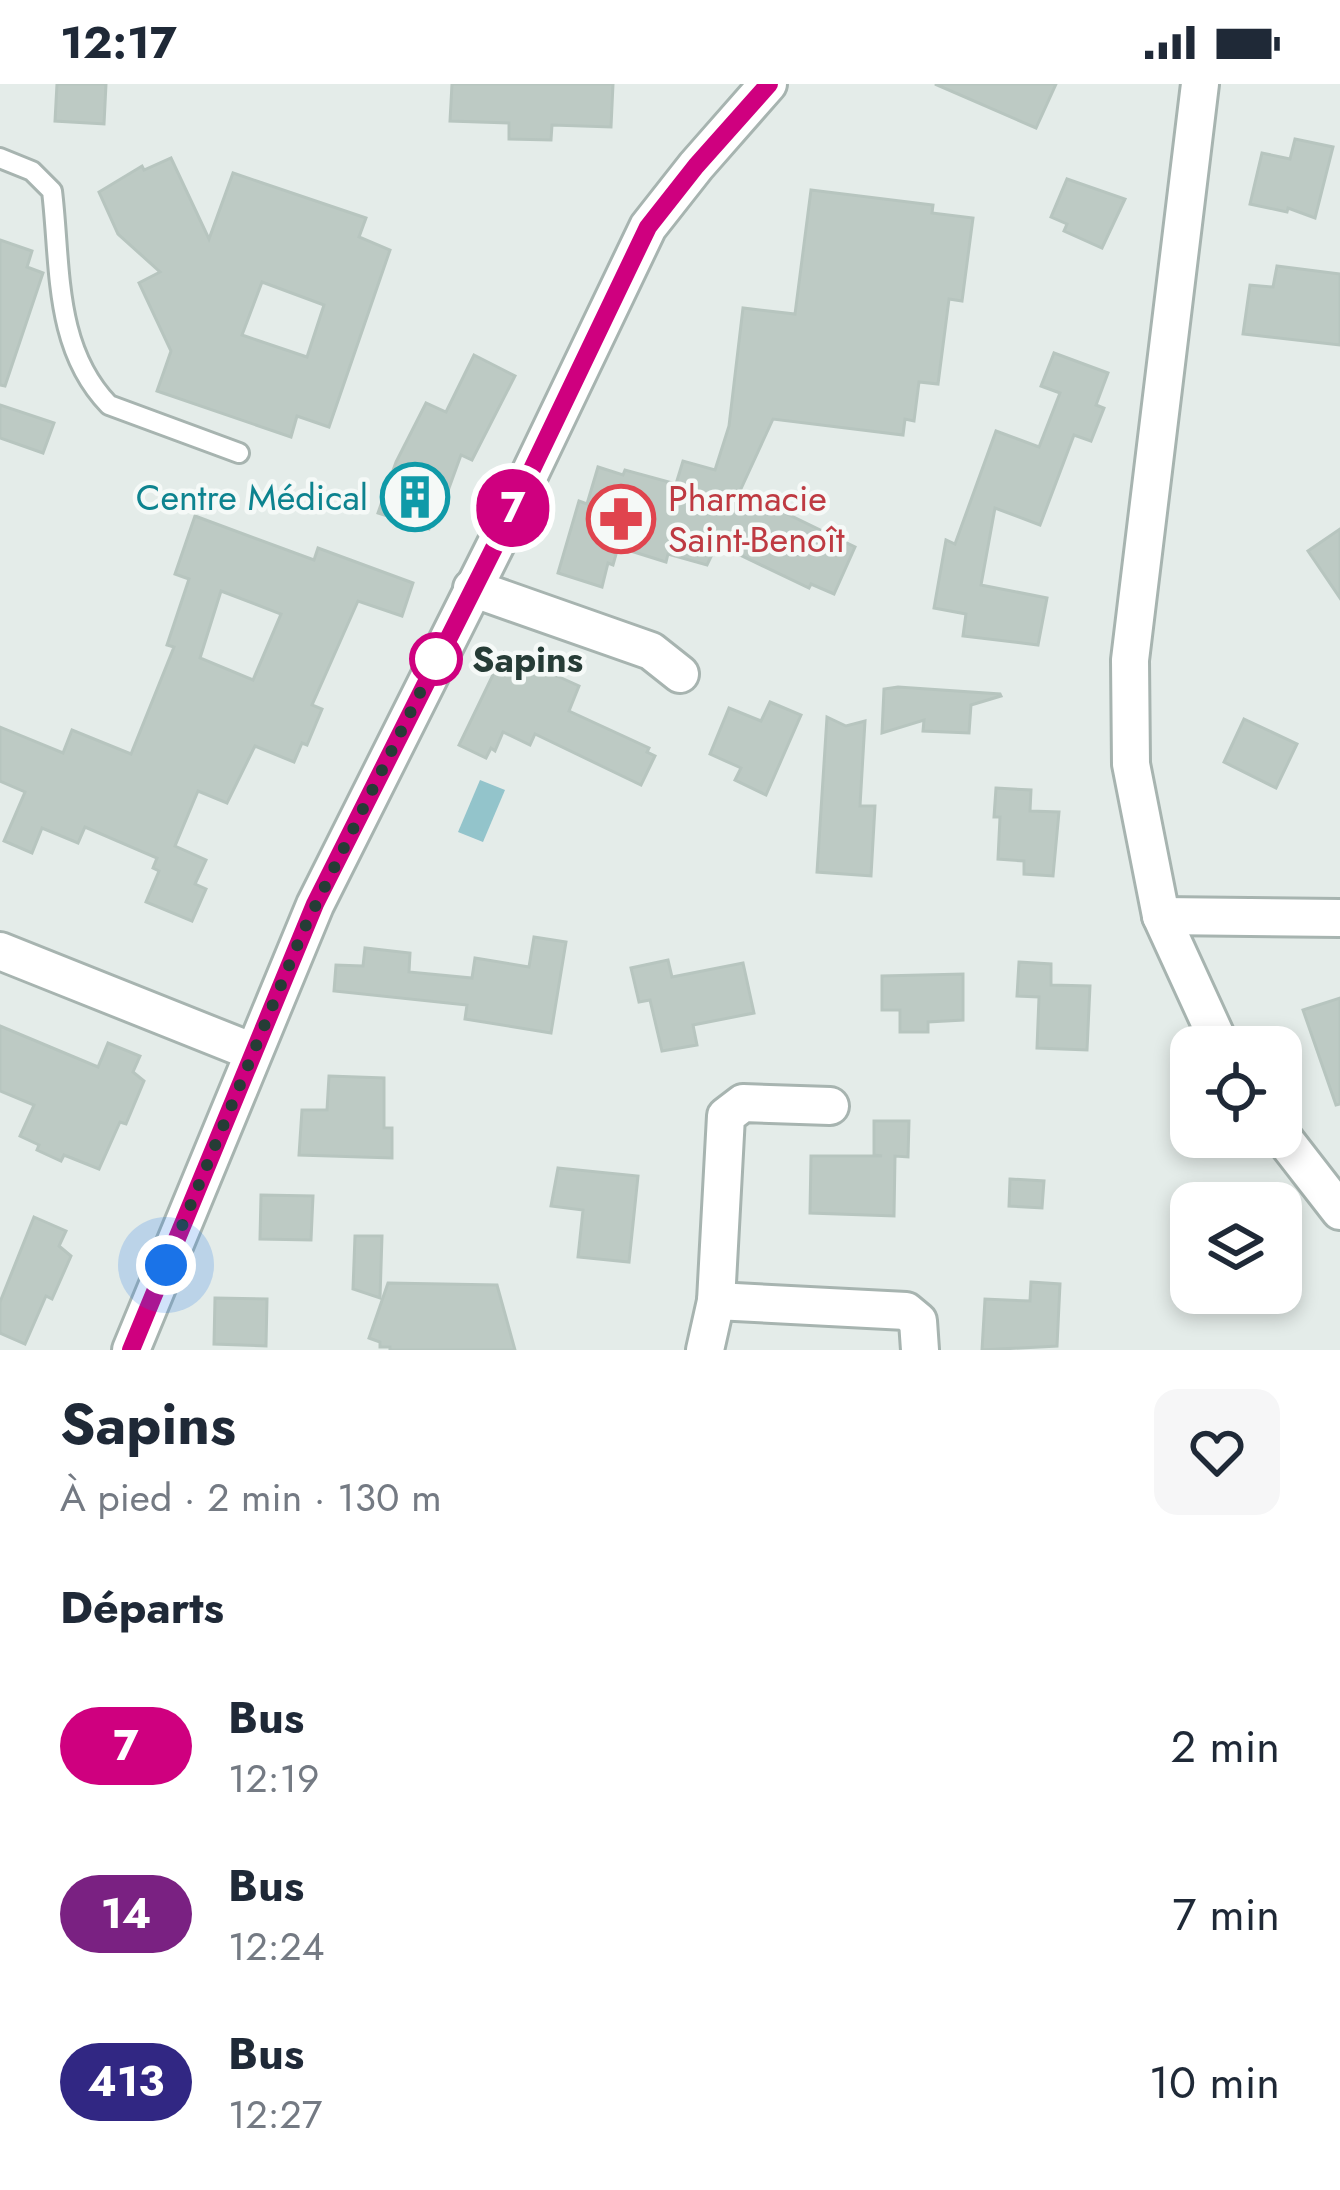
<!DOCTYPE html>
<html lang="fr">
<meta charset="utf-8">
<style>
body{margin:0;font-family:Jost,sans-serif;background:#f6f6f7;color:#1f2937;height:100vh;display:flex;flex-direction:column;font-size:45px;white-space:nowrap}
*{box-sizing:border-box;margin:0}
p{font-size:39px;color:#747a83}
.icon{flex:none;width:66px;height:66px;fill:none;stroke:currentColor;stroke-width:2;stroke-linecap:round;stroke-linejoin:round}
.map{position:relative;height:1266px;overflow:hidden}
.drawer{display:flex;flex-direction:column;background:#fff;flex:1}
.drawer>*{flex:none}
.badge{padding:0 24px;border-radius:39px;font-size:42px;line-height:78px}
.tools{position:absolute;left:1170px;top:942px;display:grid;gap:24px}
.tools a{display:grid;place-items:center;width:132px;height:132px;border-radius:24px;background:#fff;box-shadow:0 6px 18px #0003;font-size:60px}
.you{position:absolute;width:60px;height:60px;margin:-30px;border:9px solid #fff;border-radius:50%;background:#1a73e8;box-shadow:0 0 0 18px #1a73e833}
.map>.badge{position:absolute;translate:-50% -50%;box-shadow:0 0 0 6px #fff}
h2{padding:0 60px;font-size:45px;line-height:108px}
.round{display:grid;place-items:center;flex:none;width:126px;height:126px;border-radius:24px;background:#f6f6f7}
.overview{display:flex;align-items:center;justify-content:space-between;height:204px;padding:0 60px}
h1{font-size:57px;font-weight:700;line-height:90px}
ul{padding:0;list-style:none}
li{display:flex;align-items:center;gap:36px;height:168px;padding:0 60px}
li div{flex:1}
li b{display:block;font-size:45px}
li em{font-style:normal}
li .badge{min-width:132px;font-weight:700;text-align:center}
.status{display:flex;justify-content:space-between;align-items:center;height:84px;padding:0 60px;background:#fff;direction:ltr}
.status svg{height:33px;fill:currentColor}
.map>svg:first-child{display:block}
.water{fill:#93c4cb}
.building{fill:#bdcac4;stroke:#b7c5bf;stroke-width:3;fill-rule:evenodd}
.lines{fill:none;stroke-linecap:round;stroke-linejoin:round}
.service-casing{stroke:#a7b4b0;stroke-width:24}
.minor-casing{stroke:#a7b4b0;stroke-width:42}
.tertiary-casing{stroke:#a7b4b0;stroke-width:42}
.service{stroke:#fff;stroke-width:18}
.minor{stroke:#fff;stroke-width:36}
.tertiary{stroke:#fff;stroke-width:36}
.line-casing{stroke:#fff;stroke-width:27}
.line{stroke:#cf007f;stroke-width:18}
.walk{stroke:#263c36;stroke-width:12;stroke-dasharray:0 21.6}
.stop-dot{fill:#fff;stroke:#cf007f;stroke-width:6}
.labels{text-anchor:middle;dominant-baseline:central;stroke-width:9;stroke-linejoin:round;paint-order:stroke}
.culture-label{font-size:36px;fill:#0d838f;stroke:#f5f9f7;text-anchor:end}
.health-label{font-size:36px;fill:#be3a42;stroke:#f5f9f7;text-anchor:start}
.stop-label{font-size:36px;font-weight:bold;fill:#263c36;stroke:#f5f9f7;text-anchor:start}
</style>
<div class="status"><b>12:17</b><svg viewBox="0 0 49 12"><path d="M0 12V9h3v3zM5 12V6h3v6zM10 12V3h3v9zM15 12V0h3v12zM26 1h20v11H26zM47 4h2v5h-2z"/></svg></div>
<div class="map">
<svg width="1340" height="1266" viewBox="0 0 1340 1266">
<rect width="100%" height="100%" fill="#e4ece9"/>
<!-- water -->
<path class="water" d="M480,696L505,706L483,758L458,748Z"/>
<!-- building -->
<g class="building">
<path d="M57,0H106L104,40L55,37Z"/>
<path d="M452,0H613L611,43L552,41L551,56L509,55V39L450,37Z"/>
<path d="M935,0H1056L1036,44Z"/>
<path d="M1295,55L1333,63L1315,134L1288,124L1287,128L1250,120L1262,69L1290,75Z"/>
<path d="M171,74L209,155L233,89L366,134L359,153L390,166L329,343L297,332L291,353L157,307L171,267L139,199L160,188L118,150L99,108L142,82L144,86ZM262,198L324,221L307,273L242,251Z"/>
<path d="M1067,95L1125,115L1102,164L1064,147L1067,140L1051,133Z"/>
<path d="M811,106L933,121L932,129L973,134L962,217L949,215L938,300L919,298L914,337L905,335L903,351L773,335L740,407L855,463L834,510L811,500L809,504L717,460L707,481L668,470L666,478L618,463L613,481L608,479L602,503L558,489L579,417L587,420L598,383L623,391L625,386L676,400L683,377L715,386L729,342L743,224L795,230Z"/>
<path d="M0,156L32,167L27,183L43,189L5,302L0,301Z"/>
<path d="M1277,182L1340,190V261L1243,250L1250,201L1273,203Z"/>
<path d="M1054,269L1108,289L1096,321L1104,324L1091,357L1074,351L1040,441L995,424L981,501L1047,514L1038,561L963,552L966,530L934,524L946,456L955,460L996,347L1039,363L1060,309L1041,302Z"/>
<path d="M474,271L515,292L472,376L461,371L441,426L437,425L429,445L378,429L396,378L426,319L446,328Z"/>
<path d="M0,321L54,339L43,369L0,354Z"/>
<path d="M195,432L314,476L318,464L413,499L402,532L358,517L312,621L322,625L307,661L302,659L294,678L255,662L227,719L198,707L175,762L206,776L195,800L206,805L192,837L146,818L159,787L153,784L157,774L85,743L78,759L42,744L32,769L4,757L25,708L0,697V643L63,669L72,646L131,670L174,563L167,561L189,495L175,490ZM221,507L281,530L253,596L200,574Z"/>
<path d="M1340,445V514L1308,467Z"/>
<path d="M504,568L579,602L569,627L649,664L647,668L655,672L641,701L535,650L530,661L503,648L495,667L491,664L486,674L459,661Z"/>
<path d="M898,603L1000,610L1001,612L971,621L969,649L923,647L924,636L882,649L884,605Z"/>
<path d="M770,618L801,631L766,711L735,696L741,684L710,670L729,624L761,637Z"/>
<path d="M827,633L846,642L865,637L860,722H875L871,792L817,788Z"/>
<path d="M1244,635L1297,660L1276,704L1224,678Z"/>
<path d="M996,704L1031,706L1030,727L1059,728L1053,792L1024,790V777L998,775L1000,733H994Z"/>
<path d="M534,853L566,858L551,949L465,935L467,921L334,907L336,881L363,882L365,864L410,869L409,888L472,894L475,874L529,883Z"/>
<path d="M668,876L672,893L743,879L754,929L693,941L697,961L662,967L650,916L639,918L631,884Z"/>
<path d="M1019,878L1051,880V901L1090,902L1087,966L1037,964L1039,913L1017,912Z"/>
<path d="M963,890V936L928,938V948H900V926H882V892Z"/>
<path d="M1340,914V1020L1336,1021L1303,926Z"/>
<path d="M0,942L98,983L108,959L140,972L133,988L144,997L126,1040L120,1038L99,1085L64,1071L61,1077L37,1066L39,1061L20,1052L34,1021L0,1007Z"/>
<path d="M329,992L384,994V1044H392V1074L299,1071L302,1026H327Z"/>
<path d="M874,1037H909L908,1073L895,1072L894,1132L810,1129L811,1072H882L874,1071Z"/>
<path d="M558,1084L638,1092L629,1178L578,1173L583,1126L551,1122Z"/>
<path d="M1010,1095L1044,1097L1042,1124L1009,1122Z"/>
<path d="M261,1111L313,1112L311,1156L260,1155Z"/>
<path d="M34,1133L66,1147L59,1162L71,1172L52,1215L46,1212L25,1260L0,1249V1218Z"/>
<path d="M355,1152H382L380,1214L353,1205Z"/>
<path d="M1031,1198L1060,1200L1057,1262L982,1266L985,1215L1030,1217Z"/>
<path d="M388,1199L497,1201L515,1266H390V1263H380V1258L369,1254Z"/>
<path d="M215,1214L267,1215L266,1262L214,1260Z"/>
</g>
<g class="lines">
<!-- service casing -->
<g class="service-casing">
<path id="service" d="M0,74L32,87L52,107C61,181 53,263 109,321L239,369"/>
</g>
<!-- minor casing -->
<g class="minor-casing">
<g id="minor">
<path d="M1200,0L1130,576L1131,680L1161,832L1221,963"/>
<path d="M472,504L651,567L680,590"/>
<path d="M1161,832L1340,834"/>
<path d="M0,867L253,968"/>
<path d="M1281,1051L1340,1127"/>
<path d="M716,1217L906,1227L918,1237L920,1266"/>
<path d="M705,1266L716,1217L726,1032L743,1019L830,1022"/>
</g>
</g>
<!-- tertiary casing -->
<g class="tertiary-casing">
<path id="tertiary" d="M131,1266L315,821L499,454L648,143L696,82L768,0"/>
</g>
<!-- service -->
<use href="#service" class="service"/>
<!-- minor -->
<use href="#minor" class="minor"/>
<!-- tertiary -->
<use href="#tertiary" class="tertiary"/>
</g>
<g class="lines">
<!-- line casing -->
<g class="line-casing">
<path id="line" d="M131,1266L315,820L499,454L648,143L696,82L769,0"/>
</g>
<!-- line -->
<use href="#line" class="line"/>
<!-- walk -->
<path class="walk" d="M166,1181L304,845L442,564L436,575"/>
</g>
<!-- icons -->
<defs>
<g id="building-ring" transform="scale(3.45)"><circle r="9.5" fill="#f5f9f7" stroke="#0f9aa8" stroke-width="1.5"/><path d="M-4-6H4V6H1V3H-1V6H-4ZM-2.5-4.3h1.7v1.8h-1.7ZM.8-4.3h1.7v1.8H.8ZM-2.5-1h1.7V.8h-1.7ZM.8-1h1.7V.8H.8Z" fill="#0f9aa8"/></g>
<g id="pharmacy-ring" transform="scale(3.45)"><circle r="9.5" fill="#f5f9f7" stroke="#e0444e" stroke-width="1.5"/><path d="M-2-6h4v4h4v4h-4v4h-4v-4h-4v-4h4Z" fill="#e0444e"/></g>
</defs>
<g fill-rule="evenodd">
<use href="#building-ring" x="415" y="413"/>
<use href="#pharmacy-ring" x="621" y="435"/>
</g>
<!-- markers -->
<circle class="stop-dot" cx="436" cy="575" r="24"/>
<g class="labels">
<!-- culture labels -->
<g class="culture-label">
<text x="368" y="413">Centre Médical</text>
</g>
<!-- health labels -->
<g class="health-label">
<text x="668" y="414">Pharmacie<tspan x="668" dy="41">Saint-Benoît</tspan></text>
</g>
<!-- stop labels -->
<g class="stop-label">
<text x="472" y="575">Sapins</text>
</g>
</g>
</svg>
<div class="tools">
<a><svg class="icon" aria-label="locate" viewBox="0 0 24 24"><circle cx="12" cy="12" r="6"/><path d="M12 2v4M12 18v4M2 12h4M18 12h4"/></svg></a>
<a><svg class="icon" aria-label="layers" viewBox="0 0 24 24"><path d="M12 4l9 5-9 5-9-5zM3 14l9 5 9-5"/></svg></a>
</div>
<div class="you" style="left:166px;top:1181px"></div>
<b class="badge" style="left:513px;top:424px;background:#cf007f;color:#fff">7</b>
</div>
<section class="drawer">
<div class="overview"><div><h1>Sapins</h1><p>À pied · 2 min · 130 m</p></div><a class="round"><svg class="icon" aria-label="heart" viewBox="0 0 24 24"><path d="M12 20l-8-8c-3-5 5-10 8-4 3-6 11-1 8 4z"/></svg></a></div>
<h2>Départs</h2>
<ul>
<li><span class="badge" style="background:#cf007f;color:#fff">7</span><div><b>Bus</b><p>12:19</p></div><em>2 min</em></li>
<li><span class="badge" style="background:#7a2182;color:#fff">14</span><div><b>Bus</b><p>12:24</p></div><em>7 min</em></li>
<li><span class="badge" style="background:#312783;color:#fff">413</span><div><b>Bus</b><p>12:27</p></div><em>10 min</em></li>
</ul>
</section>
